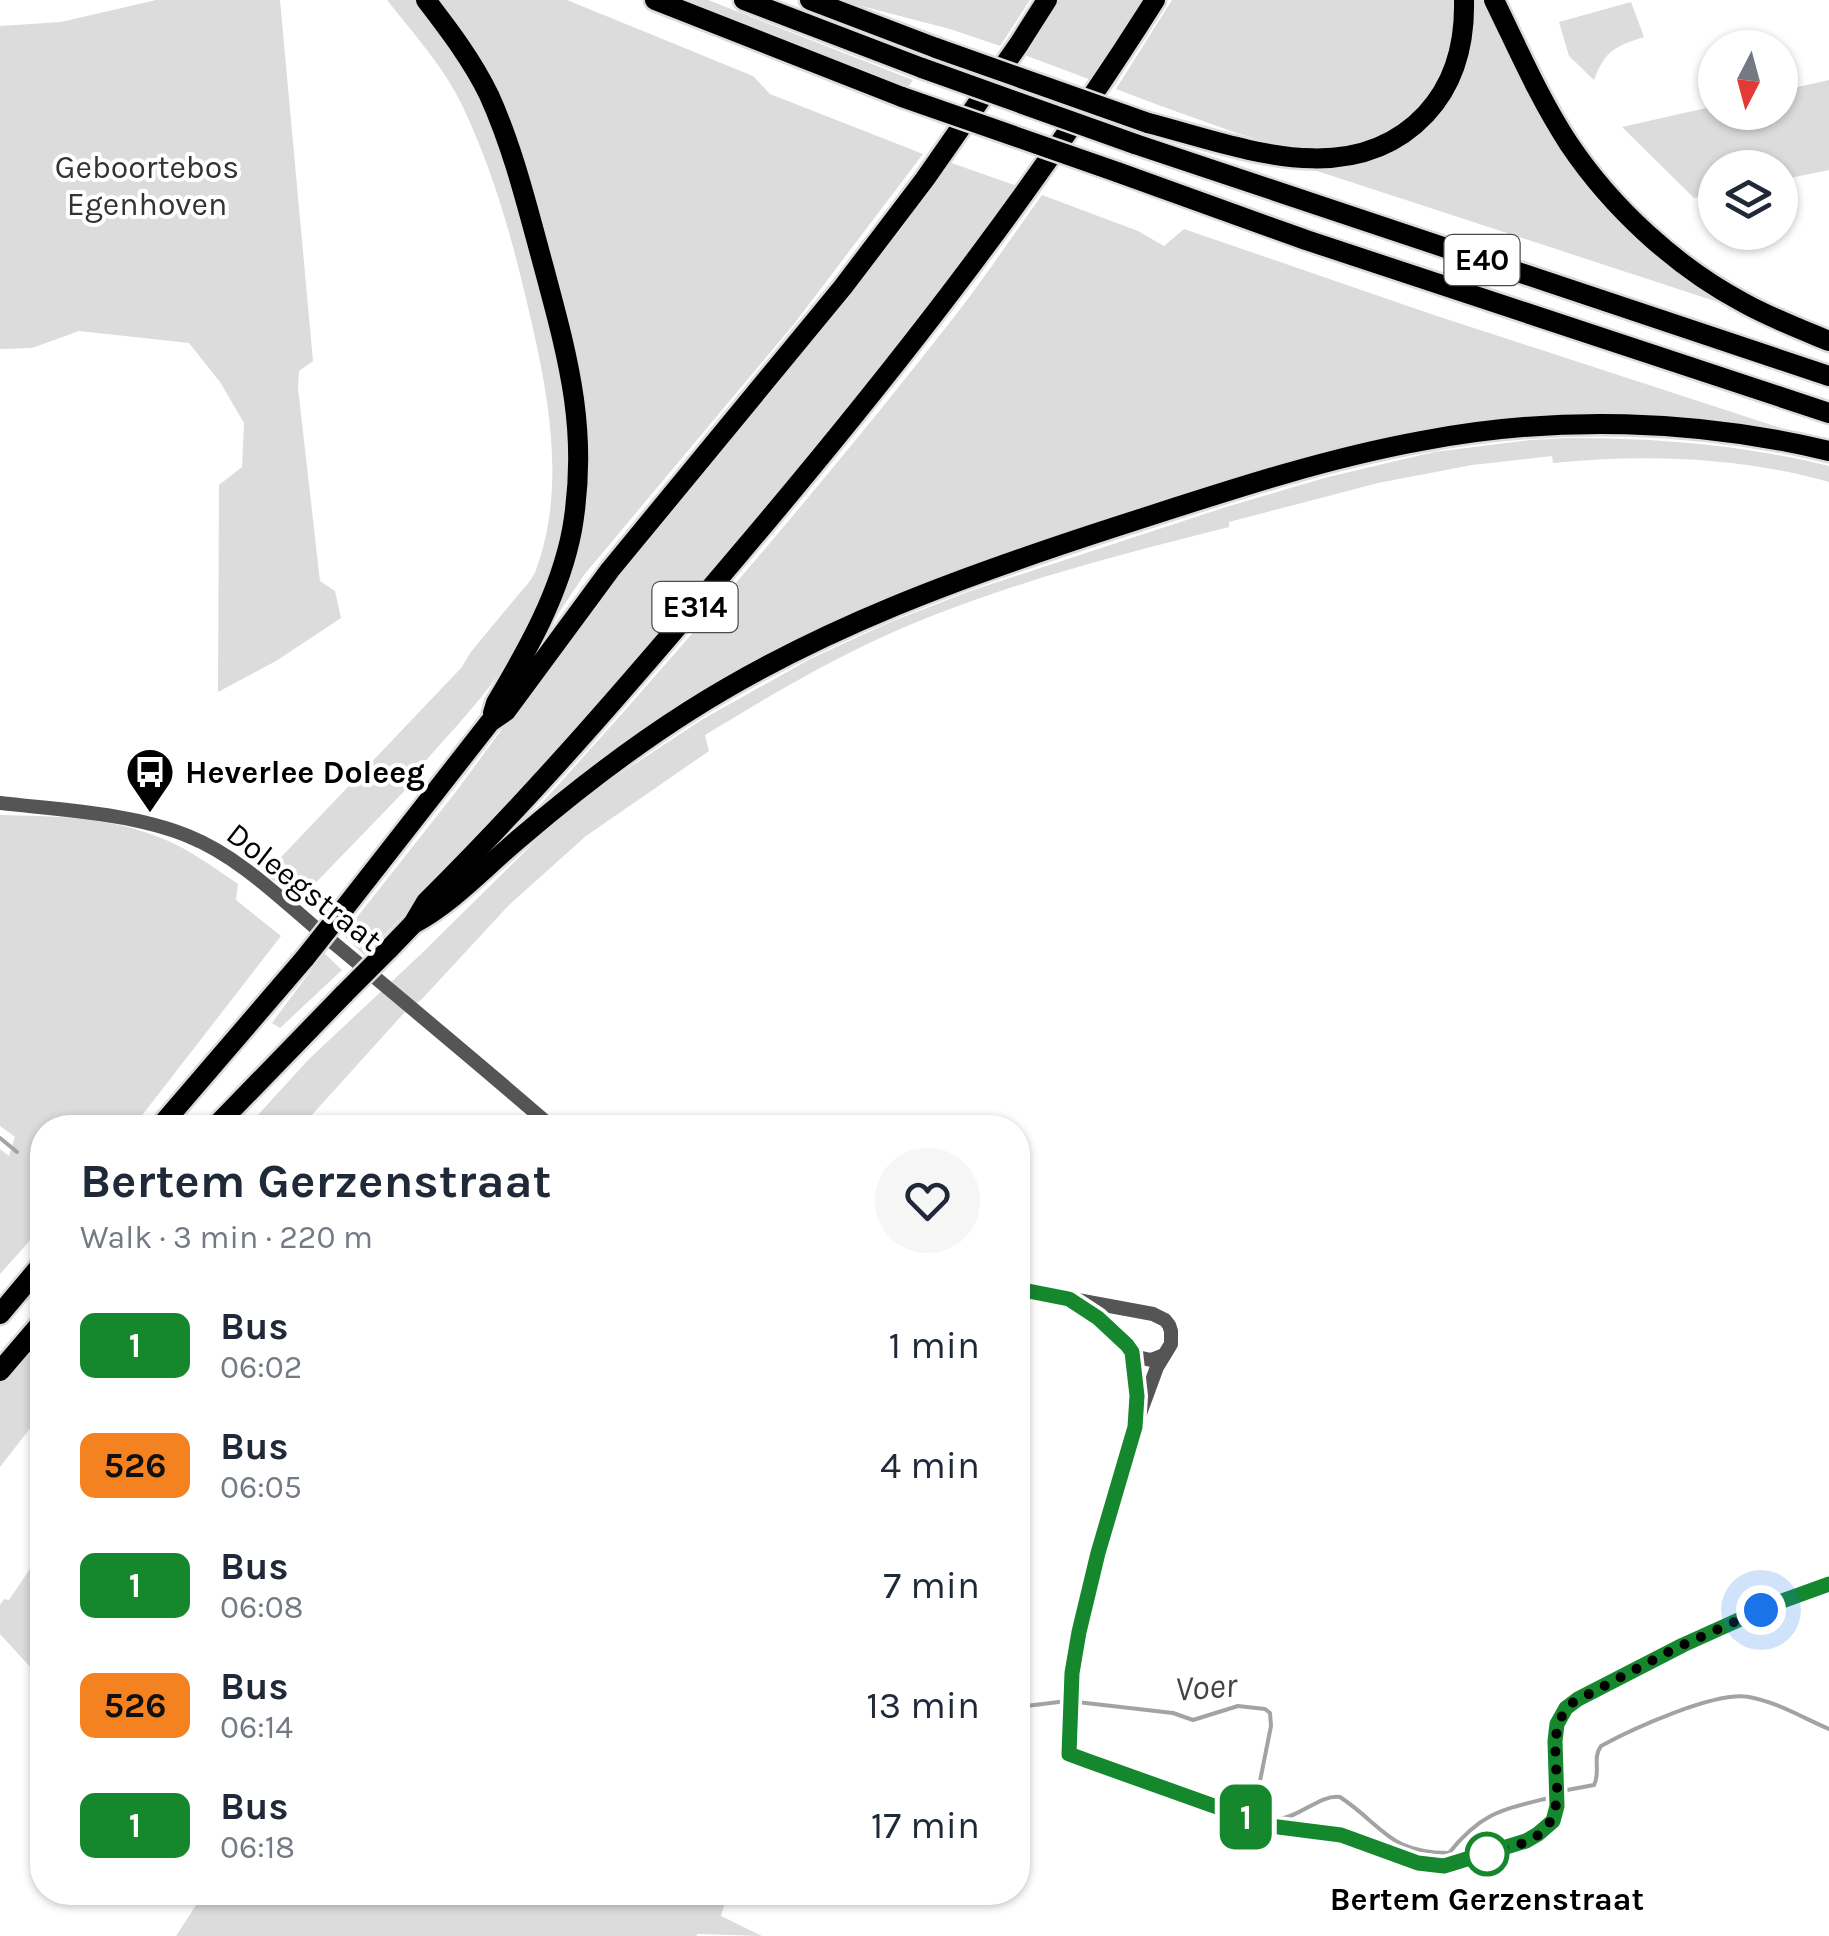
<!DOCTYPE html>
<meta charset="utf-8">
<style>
body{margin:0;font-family:Karla,sans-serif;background:#f6f6f7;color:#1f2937;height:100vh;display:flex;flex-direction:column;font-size:38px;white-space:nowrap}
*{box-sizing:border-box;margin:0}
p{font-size:32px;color:#747a83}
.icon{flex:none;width:55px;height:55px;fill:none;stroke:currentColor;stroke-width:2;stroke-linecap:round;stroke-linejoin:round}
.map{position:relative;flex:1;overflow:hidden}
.details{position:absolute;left:30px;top:1115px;width:1000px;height:790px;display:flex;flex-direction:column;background:#fff;border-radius:40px;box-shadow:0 2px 8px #0004}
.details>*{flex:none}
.badge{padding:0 20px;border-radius:15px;font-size:35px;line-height:65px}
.needle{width:65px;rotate:186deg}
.buttons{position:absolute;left:1698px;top:30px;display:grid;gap:20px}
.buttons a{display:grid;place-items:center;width:100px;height:100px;border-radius:50%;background:#fff;box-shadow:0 2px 8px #0004;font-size:50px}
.you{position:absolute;width:50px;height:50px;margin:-25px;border:8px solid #fff;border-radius:50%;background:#1a73e8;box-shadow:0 0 0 15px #1a73e833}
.map>.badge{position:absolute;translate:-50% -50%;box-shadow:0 0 0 5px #fff}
.round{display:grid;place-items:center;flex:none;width:105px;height:105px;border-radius:52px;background:#f6f6f7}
.summary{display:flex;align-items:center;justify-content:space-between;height:170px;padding:0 50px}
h1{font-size:48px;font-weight:700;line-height:75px}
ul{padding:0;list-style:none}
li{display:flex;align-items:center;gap:30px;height:120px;padding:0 50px}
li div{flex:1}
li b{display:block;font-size:38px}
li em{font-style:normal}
li .badge{min-width:110px;font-weight:700;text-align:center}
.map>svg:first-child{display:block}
.green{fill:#dcdcdc}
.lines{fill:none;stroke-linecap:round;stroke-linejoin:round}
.stream{stroke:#a3a3a3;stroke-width:4}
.highway-casing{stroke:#dbdbdb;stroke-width:25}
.minor{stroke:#555;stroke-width:14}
.highway{stroke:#000;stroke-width:20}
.highway-bridge-casing{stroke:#dbdbdb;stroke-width:25;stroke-linecap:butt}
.highway-bridge{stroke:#000;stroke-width:20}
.line-casing{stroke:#fff;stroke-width:22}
.line{stroke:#15882e;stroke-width:15}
.walk{stroke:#000;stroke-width:10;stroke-dasharray:0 18}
.stop-dot{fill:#fff;stroke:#15882e;stroke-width:5}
.labels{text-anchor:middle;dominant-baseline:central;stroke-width:8;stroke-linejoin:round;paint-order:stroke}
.shield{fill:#fff;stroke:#4c4c4c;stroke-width:2.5}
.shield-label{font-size:30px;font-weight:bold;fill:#000}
.park-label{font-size:32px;fill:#333;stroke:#fff}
.poi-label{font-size:32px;font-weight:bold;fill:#000;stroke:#fff;text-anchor:start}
.street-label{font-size:32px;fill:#000;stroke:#fff}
.stop-label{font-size:32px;font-weight:bold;fill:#000;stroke:#fff}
.water-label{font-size:35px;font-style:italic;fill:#444;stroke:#fff}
</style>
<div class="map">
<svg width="1829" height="1936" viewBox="0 0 1829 1936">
<rect width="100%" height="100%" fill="#fff"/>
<!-- green -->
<g class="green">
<path d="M156,0H280L313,361L299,371L298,388L320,581L335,591L341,618L276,661L218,692L219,485L242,467L244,423L220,382L189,343L79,331L32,348L0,349V26L61,22Z"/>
<path d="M387,0H413C435,28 457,56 473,87C503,143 517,205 533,266C545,313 559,358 565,406C576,487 558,568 520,640C495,687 456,726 422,765L418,777L299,900L265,874L462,667L470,653C485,635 499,618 514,600C521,591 532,581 536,570C567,485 548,392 528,307C512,238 493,170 462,105C444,67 413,33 387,0Z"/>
<path d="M434,0H567L753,76L770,94L923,154L794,324L584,575L546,632L583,517L588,476V431L583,386L568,323L526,179Z"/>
<path d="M682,0H708L913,80L908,87Z"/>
<path d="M838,0H1030L1000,46L950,29Z"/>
<path d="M1058,0H1142L1091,80L1022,54Z"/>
<path d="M1172,0H1452C1456,38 1445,78 1418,107C1355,173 1278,149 1203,121C1174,111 1145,100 1116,89Z"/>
<path d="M1472,0H1484L1519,73L1667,261L1721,303L1314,170C1333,166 1352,165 1369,160C1425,146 1468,88 1473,32C1474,21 1472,10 1472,0Z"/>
<path d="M1631,2L1644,37C1616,46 1605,50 1594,80L1569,56L1559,22Z"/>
<path d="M1829,80V170L1780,180V168H1715V194L1694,198L1622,127L1715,106V112H1780V91Z"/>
<path d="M946,161L1017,186L909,331L794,474L562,749L462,857L364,955L343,935L455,793L572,634Z"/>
<path d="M1042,195L1138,231L1164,246L1184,229L1431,314L1805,436L1696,420L1581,413L1441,429L967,568L610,754L531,815C679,652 823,485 958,312C987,274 1014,234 1042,195Z"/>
<path d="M1570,438C1658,438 1744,445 1829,466V482C1740,457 1645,454 1553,463L1552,456L1472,465L1378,483L1229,522V527C1103,559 976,591 859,648C806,674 756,704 705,735L709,751L586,836L509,905L422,999L404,1013L301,1127L246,1128L309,1059L420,955L551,826L612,779L703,719L810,659L888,623L970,591L1226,507L1328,477L1434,452L1531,440Z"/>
<path d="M0,815C51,816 108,817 156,836C186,847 212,866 238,884L236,900L281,936L133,1127L42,1128V1227L0,1274V1149L9,1156L15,1137L0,1126Z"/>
<path d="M324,953L342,970L280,1028L272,1023Z"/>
<path d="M42,1331V1413L0,1467V1365Z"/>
<path d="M42,1551V1680L0,1634V1605L4,1599L9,1600Z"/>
<path d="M204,1893H728L721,1916L762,1936L698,1934L696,1936H176Z"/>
</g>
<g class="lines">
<!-- stream -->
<g class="stream">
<path d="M0,1138L17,1152"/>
<path d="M1077,1702L1173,1713L1193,1720L1238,1706L1265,1709L1270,1713L1271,1726L1256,1801C1278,1845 1313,1792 1340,1797C1385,1827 1387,1852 1449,1853C1481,1813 1501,1810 1548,1798"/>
<path d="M1018,1707L1067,1701"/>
<path d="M1567,1790L1594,1785C1601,1772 1592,1758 1601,1746C1632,1729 1715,1691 1749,1697C1777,1702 1803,1718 1829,1729"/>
</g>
<!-- highway casing -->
<g class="highway-casing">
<g id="highway">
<path d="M426,0C449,30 472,60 489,95C514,150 528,210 544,268C569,361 589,433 572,530C560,593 528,649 496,703L493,713"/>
<path d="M655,0L902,97"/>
<path d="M744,0L922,68"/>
<path d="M810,0L936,48"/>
<path d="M1494,0C1518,49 1539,98 1569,144C1612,208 1676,267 1744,303C1771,318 1800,329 1829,341"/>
<path d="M1148,123C1238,146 1351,194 1426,114C1455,83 1465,42 1464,0"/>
<path d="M1135,144L1829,376"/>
<path d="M1117,172L1306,240L1829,413"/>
<path d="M343,910L490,722L506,711L610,570L843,287L925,179L1019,44L1047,0"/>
<path d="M413,924C454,902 486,866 521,837C575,791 629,749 689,711C821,627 967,575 1115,527C1215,495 1317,460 1421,441C1555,415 1696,419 1829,451"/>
<path d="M388,950L413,924L426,902C536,793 636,676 736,558C887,380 1030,198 1155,0"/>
<path d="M159,1128L305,958"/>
<path d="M214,1128L345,993"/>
<path d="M0,1314L42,1264"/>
<path d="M0,1371L42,1322"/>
</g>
</g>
<!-- minor -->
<g class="minor">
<path d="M0,803C60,810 132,813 188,836C240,857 282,900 324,935C401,999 477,1062 553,1128"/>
<path d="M1018,1289L1153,1314L1165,1320L1169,1325L1171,1331V1344L1157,1367L1135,1427L1099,1553L1074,1662L1069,1754L1270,1826L1353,1838L1418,1863L1444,1865L1526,1841L1538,1835L1553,1821L1557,1806L1556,1732L1562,1714L1572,1703L1683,1645L1774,1604L1829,1584"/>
<path d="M1078,1305L1098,1319L1137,1357L1151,1360L1164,1355"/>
<path d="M1132,1352L1137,1411"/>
</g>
<!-- highway -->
<use href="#highway" class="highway"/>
<!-- highway-bridge casing -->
<g class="highway-bridge-casing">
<g id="highway-bridge">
<path d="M936,48L1148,123"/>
<path d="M922,68L1135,144"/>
<path d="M902,97L1117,172"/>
<path d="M305,958L343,910"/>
<path d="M345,993L388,950"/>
</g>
</g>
<!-- highway-bridge -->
<use href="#highway-bridge" class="highway-bridge"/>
</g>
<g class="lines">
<!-- line casing -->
<g class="line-casing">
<path id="line" d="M1018,1289L1069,1299L1098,1318L1127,1345L1132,1352L1137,1396L1135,1427L1098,1553L1079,1632L1072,1673L1069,1754L1088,1761L1270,1826L1341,1835L1418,1863L1444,1866L1526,1841L1538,1834L1553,1821L1557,1806L1555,1741L1557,1724L1566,1708L1578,1699L1683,1645L1774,1604L1829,1584"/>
</g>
<!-- line -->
<use href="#line" class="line"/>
<!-- walk -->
<path class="walk" d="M1487,1854C1502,1849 1519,1846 1532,1839C1584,1810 1532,1740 1572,1703L1674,1649L1761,1610"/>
</g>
<!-- icons -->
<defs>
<g id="bus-pin" transform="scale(2.5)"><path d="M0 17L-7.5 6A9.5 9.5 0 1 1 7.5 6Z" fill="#000" stroke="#fff"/><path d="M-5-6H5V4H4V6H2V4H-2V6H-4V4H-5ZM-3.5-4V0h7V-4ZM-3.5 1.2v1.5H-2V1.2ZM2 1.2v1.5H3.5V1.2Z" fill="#fff"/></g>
</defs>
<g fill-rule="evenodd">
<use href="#bus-pin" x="150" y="772"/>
</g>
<!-- markers -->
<circle class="stop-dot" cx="1487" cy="1854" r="20"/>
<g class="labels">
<!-- shield labels -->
<g class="shield">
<rect x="1444.5" y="235" width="75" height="50" rx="8"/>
<rect x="652.5" y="582" width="85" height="50" rx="8"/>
</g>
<g class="shield-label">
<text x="1482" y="260">E40</text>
<text x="695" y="607">E314</text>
</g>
<!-- park labels -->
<g class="park-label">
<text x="147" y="167">Geboortebos<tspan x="147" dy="37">Egenhoven</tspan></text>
</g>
<!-- poi labels -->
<g class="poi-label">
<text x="185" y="772">Heverlee Doleeg</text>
</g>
<!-- street labels -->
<g class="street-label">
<text transform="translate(304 887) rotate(38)">Doleegstraat</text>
</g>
<!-- stop labels -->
<g class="stop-label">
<text x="1487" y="1899">Bertem Gerzenstraat</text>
</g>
<!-- water labels -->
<g class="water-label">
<text transform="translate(1206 1687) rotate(-4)">Voer</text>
</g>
</g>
</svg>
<div class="buttons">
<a><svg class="needle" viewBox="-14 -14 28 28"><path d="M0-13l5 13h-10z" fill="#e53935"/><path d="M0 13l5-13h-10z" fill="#747a83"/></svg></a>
<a><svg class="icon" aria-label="layers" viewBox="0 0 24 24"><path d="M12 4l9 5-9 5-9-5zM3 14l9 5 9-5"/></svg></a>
</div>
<div class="you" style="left:1761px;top:1610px"></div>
<b class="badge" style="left:1246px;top:1817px;background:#15882e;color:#fff">1</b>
<section class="details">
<div class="summary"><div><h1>Bertem Gerzenstraat</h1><p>Walk · 3 min · 220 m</p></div><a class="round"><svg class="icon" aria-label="heart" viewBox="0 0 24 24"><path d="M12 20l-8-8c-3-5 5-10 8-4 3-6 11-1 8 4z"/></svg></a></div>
<ul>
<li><span class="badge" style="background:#15882e;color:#fff">1</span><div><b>Bus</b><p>06:02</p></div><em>1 min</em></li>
<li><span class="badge" style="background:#f58220;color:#111">526</span><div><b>Bus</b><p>06:05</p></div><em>4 min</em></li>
<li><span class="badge" style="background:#15882e;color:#fff">1</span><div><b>Bus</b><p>06:08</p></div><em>7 min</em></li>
<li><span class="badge" style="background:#f58220;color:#111">526</span><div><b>Bus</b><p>06:14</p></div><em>13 min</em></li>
<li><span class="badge" style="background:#15882e;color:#fff">1</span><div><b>Bus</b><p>06:18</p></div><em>17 min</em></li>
</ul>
</section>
</div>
